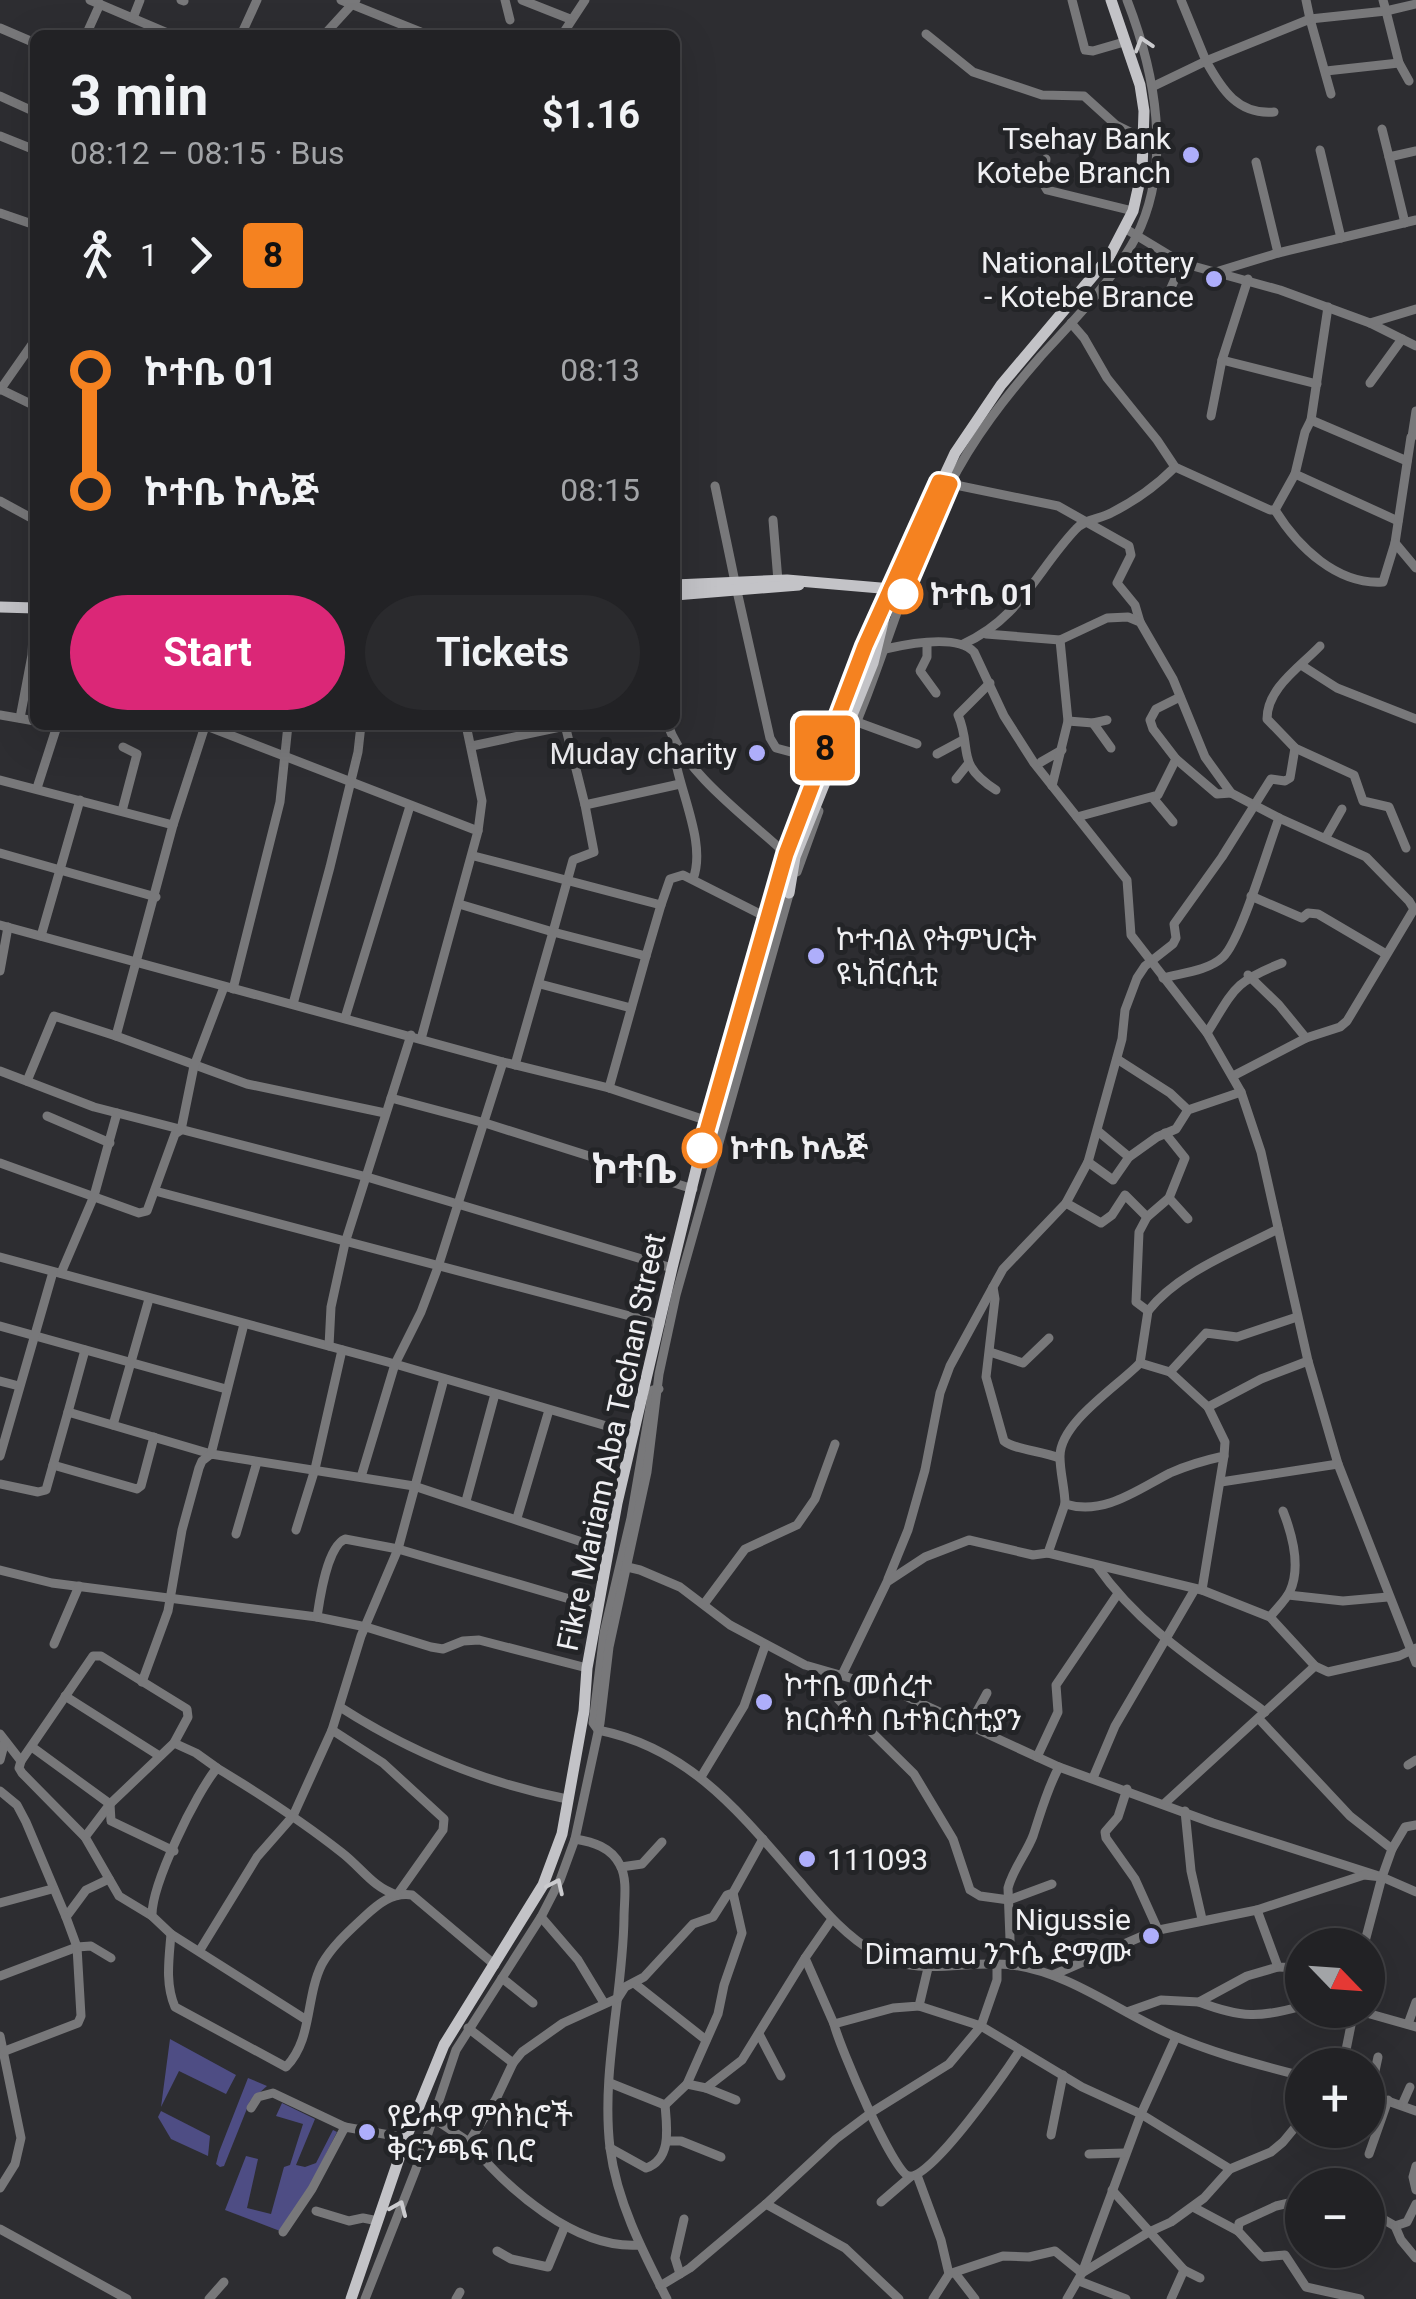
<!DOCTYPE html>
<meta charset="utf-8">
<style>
body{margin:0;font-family:Roboto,"Noto Sans Ethiopic",sans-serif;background:#2a2a2d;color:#f1f3f6;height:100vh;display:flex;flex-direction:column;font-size:38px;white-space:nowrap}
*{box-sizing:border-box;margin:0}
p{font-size:32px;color:#a2a4a7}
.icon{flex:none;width:55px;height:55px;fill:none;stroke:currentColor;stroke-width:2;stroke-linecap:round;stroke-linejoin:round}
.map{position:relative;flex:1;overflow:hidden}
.side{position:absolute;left:30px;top:30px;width:650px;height:700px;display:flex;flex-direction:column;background:#222225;border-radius:15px;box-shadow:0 10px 40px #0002,0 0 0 2px #3f3f42}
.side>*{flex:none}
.badge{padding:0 20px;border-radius:8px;font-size:35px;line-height:65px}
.needle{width:65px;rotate:115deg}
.tools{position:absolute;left:1285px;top:1928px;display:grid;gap:20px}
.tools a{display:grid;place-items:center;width:100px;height:100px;border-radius:50%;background:#222225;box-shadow:0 10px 40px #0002,0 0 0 2px #3f3f42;font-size:50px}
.map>.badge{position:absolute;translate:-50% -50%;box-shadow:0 0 0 5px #fff}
.legs{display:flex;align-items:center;gap:15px;height:110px;padding:0 40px;font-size:32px}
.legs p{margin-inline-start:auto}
.overview{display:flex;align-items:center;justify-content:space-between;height:170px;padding:0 40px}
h1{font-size:55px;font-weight:700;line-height:75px}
.primary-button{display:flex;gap:20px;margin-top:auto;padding:20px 40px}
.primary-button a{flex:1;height:115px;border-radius:60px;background:#db2777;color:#fff;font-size:40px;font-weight:700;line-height:115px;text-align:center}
.primary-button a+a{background:#2a2a2d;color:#f1f3f6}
ul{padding:0 40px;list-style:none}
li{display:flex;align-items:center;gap:35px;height:120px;font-size:38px}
li i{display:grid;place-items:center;width:15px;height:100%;margin:0 12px;background:currentColor}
li i::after{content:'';width:25px;height:25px;margin:-12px;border:8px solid;border-radius:50%;background:#222225}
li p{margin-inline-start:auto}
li:first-child i{background:linear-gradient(#0000 50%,currentColor 0)}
li:last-child i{background:linear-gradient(currentColor 50%,#0000 0)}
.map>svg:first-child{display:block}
.green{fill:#4e4d84}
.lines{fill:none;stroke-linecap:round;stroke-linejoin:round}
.minor{stroke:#78787a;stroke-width:9}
.major{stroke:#c3c3c7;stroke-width:11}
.oneway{stroke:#cbcbce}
.line-1-casing{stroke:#fff;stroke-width:22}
.line-1{stroke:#f58220;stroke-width:15}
.poi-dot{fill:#aeaefb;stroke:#232427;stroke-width:4}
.stop-1-dot{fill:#fff;stroke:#f58220;stroke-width:5}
.labels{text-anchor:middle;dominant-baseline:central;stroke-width:10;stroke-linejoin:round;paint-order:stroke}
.poi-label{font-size:30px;fill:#efeff2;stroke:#232427;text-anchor:end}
.stop-label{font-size:30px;font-weight:bold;fill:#efeff2;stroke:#232427;text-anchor:start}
.street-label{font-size:30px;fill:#efeff2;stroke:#232427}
.district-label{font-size:40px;font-weight:bold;fill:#efeff2;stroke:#232427}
</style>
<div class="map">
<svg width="1416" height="2299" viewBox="0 0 1416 2299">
<rect width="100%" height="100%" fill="#2d2d31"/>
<!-- green -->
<g class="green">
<path d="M170,2039L236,2075L226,2094L179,2071L161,2107Z"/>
<path d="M248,2078L267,2086L250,2101L224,2166L220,2167L216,2164L219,2152Z"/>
<path d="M282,2103L315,2119L296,2165L305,2167L316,2163L333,2130L337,2132L310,2186L280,2231L225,2210L246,2156L258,2159L247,2208L271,2214L284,2167L290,2165L303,2124L276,2116Z"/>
<path d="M161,2111L210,2136L208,2156L171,2139L158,2117Z"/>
</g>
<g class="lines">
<!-- minor -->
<g class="minor">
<path d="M90,0L172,35"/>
<path d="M181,0L184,1"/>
<path d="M341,0L428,35"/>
<path d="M505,0L510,20"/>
<path d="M522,0L570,19"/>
<path d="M1072,0L1085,50L1093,51L1124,42"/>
<path d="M133,18L140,0"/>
<path d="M0,28L35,43"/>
<path d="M926,34L973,72L1042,95L1084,96L1116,125L1144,139"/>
<path d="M86,35L100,4"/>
<path d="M241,35L257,0"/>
<path d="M324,35L356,0"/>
<path d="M562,35L585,0"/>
<path d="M1326,71L1399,63"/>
<path d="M1409,81L1399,63L1386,11L1416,4"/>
<path d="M1154,86L1206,61L1181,0"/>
<path d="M1331,94L1310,19L1386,11L1383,0"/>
<path d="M0,96L35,112"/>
<path d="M1274,112C1238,115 1222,90 1206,61L1310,19L1306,0"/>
<path d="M1382,129L1389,157L1416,151"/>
<path d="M0,136L35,150"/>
<path d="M1320,150L1341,238"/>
<path d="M1389,157L1405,223"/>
<path d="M1046,159L1043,183L1047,190L1133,211"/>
<path d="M1256,162L1278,253L1416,220"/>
<path d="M0,213L35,225"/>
<path d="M1126,229L1182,263L1280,290L1370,323L1416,346"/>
<path d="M1219,271L1278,253"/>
<path d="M1248,279L1222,360L1317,384"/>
<path d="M1170,290L1182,263"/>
<path d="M1328,307L1311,420L1305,432L1295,474L1398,521"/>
<path d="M1071,323L1084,338L1107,378L1157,440L1175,467L1270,510H1275L1295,474"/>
<path d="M1370,323L1416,309"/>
<path d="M1370,383L1402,339"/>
<path d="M0,390L35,340"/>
<path d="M2,390L35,406"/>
<path d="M1211,416L1222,360"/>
<path d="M1311,420L1407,461"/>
<path d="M1412,437L1416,411"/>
<path d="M946,483L1058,506L1129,546L1131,555L1117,583L1135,605L1140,622"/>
<path d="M715,486L735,582"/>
<path d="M0,501L35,520"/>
<path d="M1275,510C1298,547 1337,585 1383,582L1395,543L1411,437"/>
<path d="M773,520L778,581"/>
<path d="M1395,543L1416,568"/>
<path d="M737,591L770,738L776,748L821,760"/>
<path d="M986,634L1060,640L1107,618L1128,617L1140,622L1173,679L1205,757L1231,793L1279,818"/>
<path d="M927,643V657L920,671L936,693"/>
<path d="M963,644C1020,619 1037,570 1076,529C1085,519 1100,519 1111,513C1135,501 1156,486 1175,467"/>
<path d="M1320,646C1300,667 1267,688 1267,719L1295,748L1354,775L1363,801L1389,807L1406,848"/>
<path d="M885,649C907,644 957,634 974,652L1004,716L1034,763L1127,880L1131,935L1207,1033L1241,1092L1261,1152L1308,1361L1338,1464L1416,1663"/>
<path d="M1301,665L1337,688L1416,719"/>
<path d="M990,683L958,715C973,750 954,763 996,790"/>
<path d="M0,715L35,721"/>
<path d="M20,718L32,655L35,594"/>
<path d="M1068,721L1093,723L1107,720"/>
<path d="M857,722L917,744"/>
<path d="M1093,723L1111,748"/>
<path d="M204,725L478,831L421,1039"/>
<path d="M466,725L482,801L478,831"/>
<path d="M565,725L585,805L680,784"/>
<path d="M668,725C684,773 750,820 786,854"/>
<path d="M205,726L173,825L116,1036L247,1084L385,1113"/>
<path d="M673,741C674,783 708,840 693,879"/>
<path d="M472,746L565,726"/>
<path d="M937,754L963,740"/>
<path d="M1176,759L1217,794L1231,793"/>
<path d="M1041,762L1062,750"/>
<path d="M836,769C880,677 903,577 949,486C973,438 1006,396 1041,356C1075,319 1112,282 1136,237C1173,164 1155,72 1127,0"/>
<path d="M956,779L968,764"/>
<path d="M0,780L173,825"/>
<path d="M1052,786L1068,721L1060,640"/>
<path d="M37,788L57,726L52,725"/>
<path d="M1153,798L1173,822"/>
<path d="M585,805L594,852L573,860L553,932L646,956L661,905"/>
<path d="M122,811L137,754L123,747"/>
<path d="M1077,817L1158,795L1176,759L1153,729L1150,720L1156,709L1180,697"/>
<path d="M1326,837L1342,809"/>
<path d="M0,853L156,897"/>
<path d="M474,856L661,905L670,879L683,875L770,919"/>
<path d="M797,872L819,811"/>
<path d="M1251,896L1302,918L1308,913L1318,914L1386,954"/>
<path d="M459,904L553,932L515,1065"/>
<path d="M0,925L503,1062L609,1088L708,1121"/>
<path d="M41,936L80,800"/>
<path d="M0,971L8,927"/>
<path d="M1248,975L1279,1005L1306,1038"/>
<path d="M1163,978C1181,973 1208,971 1223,957C1241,940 1268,847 1279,818L1366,857L1409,901L1414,909L1347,1021L1340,1027L1306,1038L1233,1076"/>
<path d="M540,984L631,1008"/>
<path d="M233,989L280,802L288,725"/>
<path d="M293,1004L330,867L358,752L361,725"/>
<path d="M345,1018L410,806"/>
<path d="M1207,1033C1234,990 1233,982 1282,963"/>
<path d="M1117,1059L1170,1093L1188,1110"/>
<path d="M0,1071L94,1107L367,1177L672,1268"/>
<path d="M27,1081L54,1016L116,1036"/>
<path d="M609,1088L646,956"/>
<path d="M391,1098L411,1035"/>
<path d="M47,1116L110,1143"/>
<path d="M1099,1132L1129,1157"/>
<path d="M1088,1162L1113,1180L1129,1157L1157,1137L1176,1129L1188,1110L1241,1092"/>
<path d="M0,1163L139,1213L147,1211L175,1134L181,1130L194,1066L224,987"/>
<path d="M155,1191L660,1324"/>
<path d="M1169,1198L1188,1219"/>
<path d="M1066,1203L1101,1223L1112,1215L1125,1195L1147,1217"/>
<path d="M0,1257L395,1364L634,1434"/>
<path d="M61,1273L94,1196L117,1113"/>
<path d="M1148,1311C1179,1272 1234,1252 1278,1229"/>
<path d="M0,1326L226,1389"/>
<path d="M329,1346L331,1307L345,1243L391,1098L485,1123L693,1189"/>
<path d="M990,1352L1023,1363L1049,1338"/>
<path d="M1140,1363L1170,1372L1206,1333L1237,1337L1297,1317"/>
<path d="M1170,1372L1208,1407L1261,1379L1308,1361"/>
<path d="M0,1381L19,1386"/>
<path d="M659,1389L653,1390L631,1518L604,1633L593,1723L598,1730C690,1748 741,1814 800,1882C823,1909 845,1936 877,1954C920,1978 966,1959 1012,1965C1067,1972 1115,2009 1165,2032C1208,2052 1256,2064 1302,2076"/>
<path d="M68,1412L85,1350"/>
<path d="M113,1425L149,1299"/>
<path d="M0,1456L53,1272"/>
<path d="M1059,1458C1043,1451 1015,1450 1004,1441L986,1377L995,1299L993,1287L1003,1269L1066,1203L1088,1162L1122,1039L1125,1010L1137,978L1145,966L1173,944L1176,938L1174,924L1222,857L1271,779L1285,781L1290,778L1295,748"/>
<path d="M53,1465L137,1489L141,1486L154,1437"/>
<path d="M361,1477L395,1364L421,1312L438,1267L503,1062"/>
<path d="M1221,1482L1338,1464"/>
<path d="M0,1484L38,1492L46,1490L68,1412L211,1454L244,1324"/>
<path d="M466,1501L495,1394"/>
<path d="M1065,1504C1065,1489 1060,1473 1060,1457C1059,1423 1118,1386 1140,1363L1148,1311L1136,1302L1139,1232L1147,1217L1169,1198L1185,1158L1165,1133"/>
<path d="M517,1518L549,1410"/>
<path d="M296,1530L315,1469L342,1350"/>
<path d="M236,1534L257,1462"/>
<path d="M1048,1553L1202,1590L1270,1617L1315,1666L1328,1672L1399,1656L1416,1648"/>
<path d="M623,1566L640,1570L680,1587L730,1625L805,1665L892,1690L1059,1767L1213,1823L1382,1877L1416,1892"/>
<path d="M1097,1566C1141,1629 1204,1667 1265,1712"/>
<path d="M0,1570L52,1583L317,1617L366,1627L431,1647L443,1649L463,1641L479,1640L587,1668"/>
<path d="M888,1579L908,1530L925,1470L940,1393L950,1366L993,1287"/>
<path d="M1202,1590L1224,1456"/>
<path d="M1288,1595L1343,1601L1388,1597"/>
<path d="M704,1604L745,1549L797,1525L815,1499L835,1444"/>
<path d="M317,1617C320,1597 327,1547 345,1539L398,1549L597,1607"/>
<path d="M1270,1617C1276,1609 1286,1600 1290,1591C1301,1567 1292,1534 1283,1511"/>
<path d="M54,1644L79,1586"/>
<path d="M824,1672L838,1699L914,1774L953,1839L970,1890L980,1896L1009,1900L1052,1884"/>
<path d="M842,1675L887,1582L925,1557L969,1540L1033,1555L1048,1553L1065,1504C1104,1516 1137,1490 1170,1473C1188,1465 1206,1460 1224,1456L1225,1442L1208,1407"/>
<path d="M142,1682L168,1611L182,1530L199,1468L202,1461L211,1454L414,1486L609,1551"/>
<path d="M65,1696L158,1755"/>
<path d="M340,1707C410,1752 485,1783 567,1799"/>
<path d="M969,1726L987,1693"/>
<path d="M332,1730L383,1763L444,1819L443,1830L397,1895"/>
<path d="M0,1734L21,1761L19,1768L22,1773L85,1837L119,1896L152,1916"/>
<path d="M174,1743L196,1753L217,1768"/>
<path d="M32,1747L110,1804L111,1821L174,1851"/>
<path d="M1037,1757L1058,1712L1056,1685L1117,1595"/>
<path d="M0,1760L5,1741"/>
<path d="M21,1761L93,1656H101L187,1709L188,1717L174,1743L110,1804L85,1837"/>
<path d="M1408,1765L1416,1760"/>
<path d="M701,1777L744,1706L765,1646"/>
<path d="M1093,1778L1115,1726L1195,1589"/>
<path d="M1127,1789L1118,1817L1105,1832L1106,1838L1135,1879L1158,1930"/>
<path d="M0,1791L17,1805L26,1822L66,1917L86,1890L109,1879"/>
<path d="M1165,1803L1315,1666"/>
<path d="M1185,1811L1191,1871L1202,1919"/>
<path d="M575,1839C593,1842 611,1847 620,1865C628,1880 624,1901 624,1918C623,1994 601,2072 610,2148C617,2202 643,2252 667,2299"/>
<path d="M1392,1849L1405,1827L1416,1825"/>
<path d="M621,1867L642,1864L662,1842"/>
<path d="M0,1903L52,1889"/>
<path d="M1257,1910L1278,1967L1299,1968"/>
<path d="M541,1917L578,1960L604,2003"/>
<path d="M832,1919L805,1958L834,2024"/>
<path d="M171,1934C169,1959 165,1984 175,2007L286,2067C313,2039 305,1998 322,1964C332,1946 349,1931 364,1917C378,1904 392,1892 412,1895L495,1965"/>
<path d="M1364,1945L1382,1877"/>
<path d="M200,1950L257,1857L293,1816L332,1730L361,1636L398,1549L444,1379"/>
<path d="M997,1965V1980L981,2026L1082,2087L1141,2114L1082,2273L1067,2299"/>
<path d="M1011,1965L1008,1888C1013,1869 1026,1854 1033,1836C1041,1812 1047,1789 1059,1767"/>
<path d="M1302,1967L1299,1968L1302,1991"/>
<path d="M928,1968L919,2006L893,2008L834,2024C839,2045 893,2173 909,2176C930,2181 1007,2070 1020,2050"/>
<path d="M1053,1975L1154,1931L1257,1910L1364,1875L1382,1877L1392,1849L1350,1816L1259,1719"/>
<path d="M0,1976L77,1947L91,1946L111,1958"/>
<path d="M502,1978L533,2003"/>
<path d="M634,1983L706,2040"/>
<path d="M1199,2002C1241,2018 1260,2018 1302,2006"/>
<path d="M1356,2010L1416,2027"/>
<path d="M1127,2012L1161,2000L1199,2002L1247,1976L1278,1967"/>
<path d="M305,2019L171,1934L152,1916C151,1885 196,1793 217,1768L222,1771C263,1796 303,1822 341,1852C362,1868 372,1887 397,1895"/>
<path d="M1408,2024L1416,2002"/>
<path d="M468,2028L513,2063"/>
<path d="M759,2034L781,2076"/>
<path d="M0,2036L21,2138L15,2164L0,2188"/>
<path d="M1176,2037L1141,2114L1230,2169"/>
<path d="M5,2051L78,2023L81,2016L77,1947L66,1917"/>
<path d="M1343,2065L1354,2010"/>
<path d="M610,2083L665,2105L687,2084L718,2014L724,1985L742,1933L733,1893"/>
<path d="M687,2084L706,2088L742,2060L805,1958"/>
<path d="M706,2088L736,2100"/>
<path d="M1368,2094L1416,2111"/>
<path d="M1370,2094L1378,2057"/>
<path d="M1402,2105L1410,2087"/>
<path d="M251,2108L258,2097L273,2093L345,2127"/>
<path d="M433,2118L469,2142"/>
<path d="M1051,2135L1063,2075"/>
<path d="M668,2141H681L721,2157"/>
<path d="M610,2148L646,2168C672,2159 667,2128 665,2105"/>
<path d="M1089,2154L1125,2153"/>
<path d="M1369,2154L1388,2100"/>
<path d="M1416,2166L1413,2177L1416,2190"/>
<path d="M917,2175L941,2240L949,2274L933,2299"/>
<path d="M1112,2190L1184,2270"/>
<path d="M1302,2200L1276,2206L1239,2223L1238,2231L1262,2257L1285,2255L1306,2287L1360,2299"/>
<path d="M881,2202L910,2177"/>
<path d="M766,2204L845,2248L899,2299"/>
<path d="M1368,2205L1381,2218L1395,2226L1407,2222L1416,2204"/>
<path d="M1193,2207L1238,2231"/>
<path d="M316,2211L349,2221L363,2218L378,2221"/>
<path d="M1395,2226L1401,2240L1416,2258"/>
<path d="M0,2229L127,2299"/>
<path d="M283,2232L312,2189L345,2127L406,2138"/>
<path d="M640,2245C576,2250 507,2189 469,2142L496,2099L513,2063L522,2052L563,2023L618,1998L625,1987L644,1977L693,1924L713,1917L727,1895L733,1893L763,1839"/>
<path d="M497,2251L511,2259L548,2267L565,2226"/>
<path d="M955,2273L975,2299"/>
<path d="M680,2274L675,2258L684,2219"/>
<path d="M949,2274L1003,2256L1029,2257L1055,2251L1082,2273L1149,2232L1171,2222L1204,2198L1230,2169L1271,2152L1283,2142L1302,2119"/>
<path d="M1079,2281L1126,2299"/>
<path d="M660,2286L690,2268L766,2204L836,2139L872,2112L949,2064L981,2026L919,2006"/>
<path d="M209,2299L224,2282"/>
<path d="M365,2299L416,2169L456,2050L541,1917L560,1880L575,1839L600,1723L609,1647L647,1472L659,1374L676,1295L790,891"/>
<path d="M456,2299L460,2292"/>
<path d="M1171,2299L1184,2270L1200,2278"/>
</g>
<!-- major -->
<g class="major">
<path d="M675,585L787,580L892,589"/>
<path d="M675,595L799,585"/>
<path d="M0,607L35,608"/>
<path d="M789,893L795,857L873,663L886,610"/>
<path d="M351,2299L406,2138L444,2045L543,1885L562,1834L584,1711L587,1668L617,1503L672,1268L708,1121L760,955L786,854L821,760L865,646L955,453L1001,385L1109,257L1133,211L1142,171L1144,111L1140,85L1111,0"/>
</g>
</g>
<!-- one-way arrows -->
<defs><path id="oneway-chevron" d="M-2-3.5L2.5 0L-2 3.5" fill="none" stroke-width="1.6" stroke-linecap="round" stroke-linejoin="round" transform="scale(2.5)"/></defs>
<g class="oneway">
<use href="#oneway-chevron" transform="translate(1143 44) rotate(-107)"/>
<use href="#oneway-chevron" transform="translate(556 1886) rotate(-65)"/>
<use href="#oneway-chevron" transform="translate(399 2208) rotate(-67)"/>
</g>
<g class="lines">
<!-- line-1 casing -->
<g class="line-1-casing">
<path id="line-1" d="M702,1148L786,854L865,646L939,482L950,484L903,594"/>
</g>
<!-- line-1 -->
<use href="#line-1" class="line-1"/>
</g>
<!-- markers -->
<g class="poi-dot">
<circle cx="1191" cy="155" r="10"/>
<circle cx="1214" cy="279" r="10"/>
<circle cx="757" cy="753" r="10"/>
<circle cx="816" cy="956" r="10"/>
<circle cx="764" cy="1702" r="10"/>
<circle cx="807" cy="1859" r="10"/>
<circle cx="1151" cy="1936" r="10"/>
<circle cx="367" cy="2132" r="10"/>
</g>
<g class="stop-1-dot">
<circle cx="903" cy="594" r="18"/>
<circle cx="702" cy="1148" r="18"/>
</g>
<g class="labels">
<!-- poi labels -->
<g class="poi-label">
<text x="1171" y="138">Tsehay Bank<tspan x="1171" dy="34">Kotebe Branch</tspan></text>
<text x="1194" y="262">National Lottery<tspan x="1194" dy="34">- Kotebe Brance</tspan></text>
<text x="737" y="753">Muday charity</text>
<text x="836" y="939" text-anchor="start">ኮተብል የትምህርት<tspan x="836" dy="34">ዩኒቨርሲቲ</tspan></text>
<text x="784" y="1685" text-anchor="start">ኮተቤ መሰረተ<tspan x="784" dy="34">ክርስቶስ ቤተክርስቲያን</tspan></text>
<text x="827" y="1859" text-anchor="start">111093</text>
<text x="1131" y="1919">Nigussie<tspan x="1131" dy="34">Dimamu ንጉሴ ድማሙ</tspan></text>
<text x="387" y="2115" text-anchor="start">የይሖዋ ምስክሮች<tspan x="387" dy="34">ቅርንጫፍ ቢሮ</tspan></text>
</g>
<!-- stop labels -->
<g class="stop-label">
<text x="930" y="594">ኮተቤ 01</text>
<text x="730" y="1148">ኮተቤ ኮሌጅ</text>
</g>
<!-- street labels -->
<g class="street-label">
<text transform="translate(611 1442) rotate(-78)">Fikre Mariam Aba Techan Street</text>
</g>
<!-- district labels -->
<g class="district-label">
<text x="634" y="1169">ኮተቤ</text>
</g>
</g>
</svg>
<div class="tools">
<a><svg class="needle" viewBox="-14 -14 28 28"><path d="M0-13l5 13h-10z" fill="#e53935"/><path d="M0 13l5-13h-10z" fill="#a2a4a7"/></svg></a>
<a>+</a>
<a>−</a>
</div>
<b class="badge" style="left:825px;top:748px;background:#f58220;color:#111">8</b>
<section class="side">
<div class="overview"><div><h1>3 min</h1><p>08:12 – 08:15 · Bus</p></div><b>$1.16</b></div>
<div class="legs"><svg class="icon" aria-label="walk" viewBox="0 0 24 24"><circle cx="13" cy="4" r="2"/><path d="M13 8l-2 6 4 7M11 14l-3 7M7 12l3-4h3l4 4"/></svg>1<svg class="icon" aria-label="forward" viewBox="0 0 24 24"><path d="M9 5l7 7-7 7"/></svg><b class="badge" style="background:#f58220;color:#111">8</b></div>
<ul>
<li><i style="color:#f58220"></i><b>ኮተቤ 01</b><p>08:13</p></li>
<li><i style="color:#f58220"></i><b>ኮተቤ ኮሌጅ</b><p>08:15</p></li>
</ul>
<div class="primary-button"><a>Start</a><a>Tickets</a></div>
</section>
</div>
